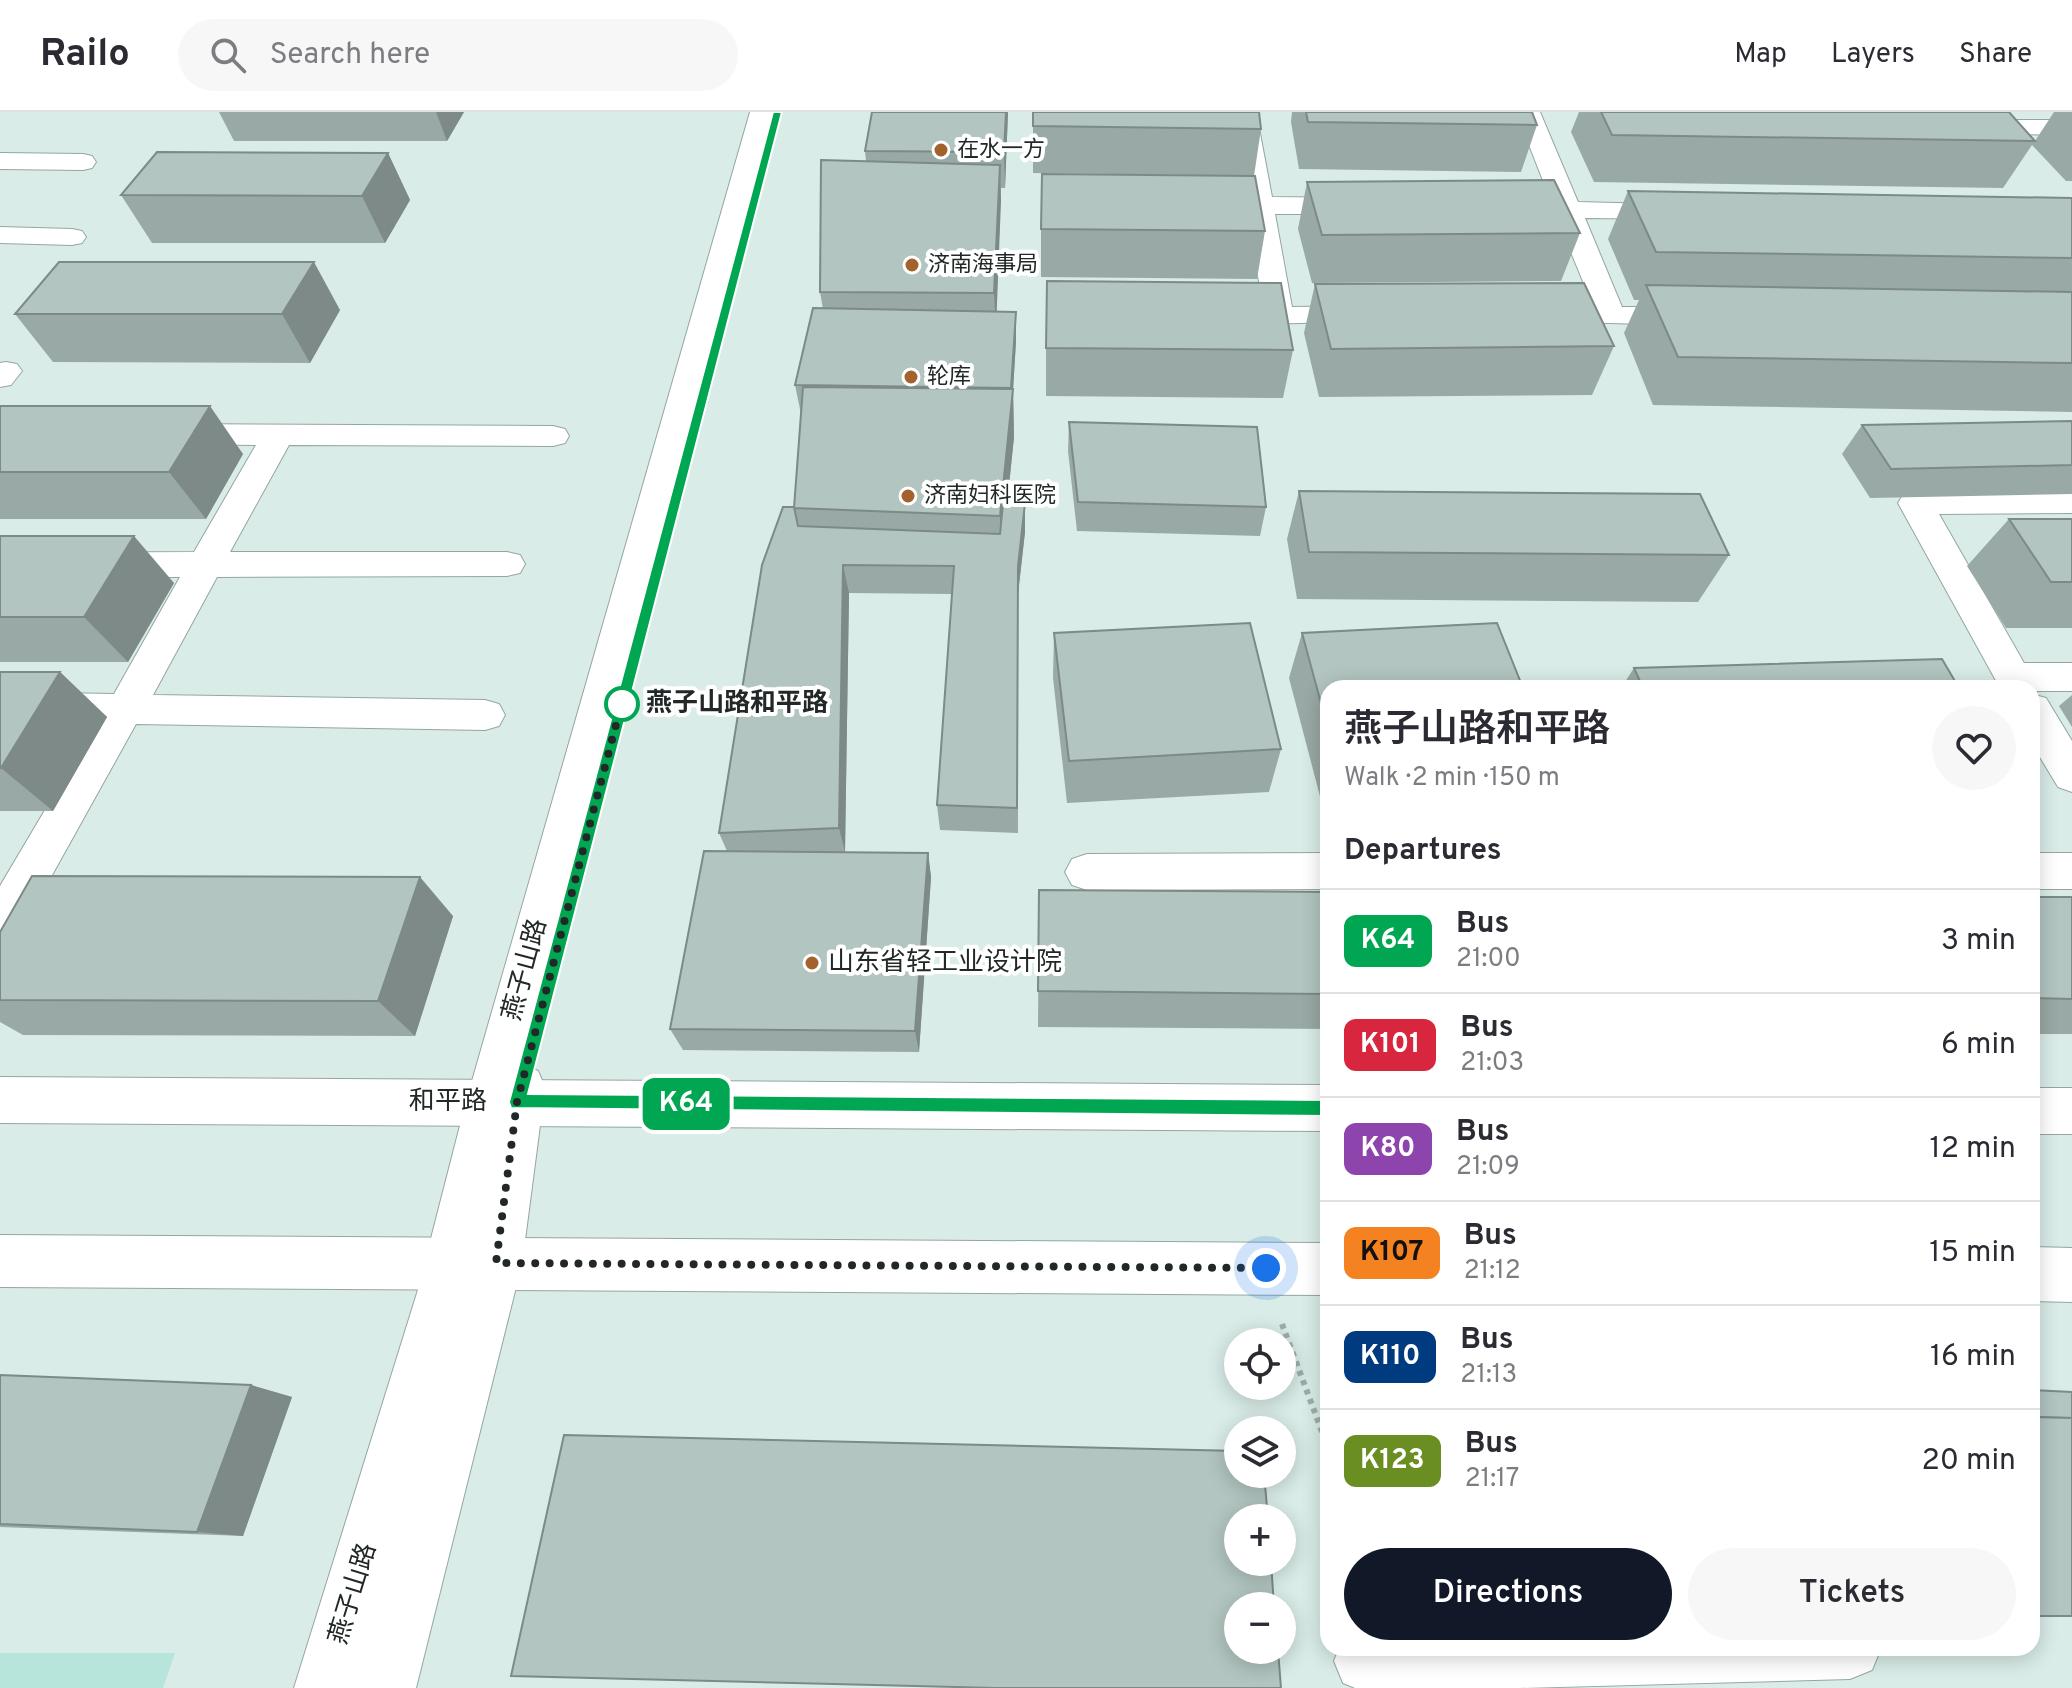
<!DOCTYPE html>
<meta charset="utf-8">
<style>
body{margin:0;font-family:Overpass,"Noto Sans SC",sans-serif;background:#f7f7f7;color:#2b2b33;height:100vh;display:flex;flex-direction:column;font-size:30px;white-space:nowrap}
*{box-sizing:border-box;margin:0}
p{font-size:26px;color:#7c7c81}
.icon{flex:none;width:44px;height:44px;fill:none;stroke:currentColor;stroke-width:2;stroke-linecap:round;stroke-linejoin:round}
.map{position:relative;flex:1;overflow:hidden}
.side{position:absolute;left:1320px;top:568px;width:720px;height:976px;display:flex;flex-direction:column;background:#fff;border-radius:24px;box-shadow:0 4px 20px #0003}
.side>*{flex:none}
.badge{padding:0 16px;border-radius:12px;font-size:28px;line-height:52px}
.buttons{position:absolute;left:1224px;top:1216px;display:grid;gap:16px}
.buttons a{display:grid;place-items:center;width:72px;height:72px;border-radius:50%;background:#fff;box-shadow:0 4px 20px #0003;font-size:40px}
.you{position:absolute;width:40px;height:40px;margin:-20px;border:6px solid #fff;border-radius:50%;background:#1a73e8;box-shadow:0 0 0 12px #1a73e833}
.map>.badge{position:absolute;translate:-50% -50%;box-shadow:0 0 0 4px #fff}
h2{padding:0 24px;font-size:30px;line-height:72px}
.round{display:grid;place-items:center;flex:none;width:84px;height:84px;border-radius:42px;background:#f7f7f7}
.summary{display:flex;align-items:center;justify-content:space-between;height:136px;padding:0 24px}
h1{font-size:38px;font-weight:600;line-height:60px}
.cta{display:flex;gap:16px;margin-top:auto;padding:16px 24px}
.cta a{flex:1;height:92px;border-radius:48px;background:#111827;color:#fff;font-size:32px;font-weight:600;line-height:92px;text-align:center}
.cta a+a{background:#f7f7f7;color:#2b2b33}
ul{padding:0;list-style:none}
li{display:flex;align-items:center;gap:24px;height:104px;padding:0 24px;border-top:2px solid #e1e1e2}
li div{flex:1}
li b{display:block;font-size:30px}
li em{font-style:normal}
li .badge{min-width:88px;font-weight:700;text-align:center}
header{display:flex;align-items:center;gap:48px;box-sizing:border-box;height:112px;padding:0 40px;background:#fff;border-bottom:2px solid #e1e1e2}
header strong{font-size:38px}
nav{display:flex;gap:44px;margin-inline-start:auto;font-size:28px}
.search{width:560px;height:72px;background:#f7f7f7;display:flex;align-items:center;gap:20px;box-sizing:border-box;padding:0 28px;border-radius:44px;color:#7c7c81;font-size:30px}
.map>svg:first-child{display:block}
.green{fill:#b7e5dc}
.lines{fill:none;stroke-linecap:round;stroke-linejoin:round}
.minor-casing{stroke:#94a6a2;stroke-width:2}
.major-casing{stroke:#94a6a2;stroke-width:2}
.path{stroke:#9faeab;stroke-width:6;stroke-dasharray:5 5;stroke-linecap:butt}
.minor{fill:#fff;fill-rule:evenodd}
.major{fill:#fff;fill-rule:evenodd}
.wall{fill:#99a9a6}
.shaded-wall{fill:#7d8a87}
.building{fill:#b2c5c1;stroke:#7d8a87;stroke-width:2}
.line{fill:#00a651;stroke:#fff;stroke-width:2}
.walk{stroke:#212827;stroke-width:8;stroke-dasharray:0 14.4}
.poi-dot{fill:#a3612e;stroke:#fff;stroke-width:3}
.stop-dot{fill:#fff;stroke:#00a651;stroke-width:4}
.labels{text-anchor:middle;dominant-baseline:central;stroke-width:8;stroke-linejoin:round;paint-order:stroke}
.far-poi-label{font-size:22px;fill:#212827;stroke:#fff;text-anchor:start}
.stop-label{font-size:26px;font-weight:bold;fill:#212827;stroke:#fff;text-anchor:start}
.poi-label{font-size:26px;fill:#212827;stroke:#fff;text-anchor:start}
.street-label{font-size:26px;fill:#212827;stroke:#fff}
</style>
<header>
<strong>Railo</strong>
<div class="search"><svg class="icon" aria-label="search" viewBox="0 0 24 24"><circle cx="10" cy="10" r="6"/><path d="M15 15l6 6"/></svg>Search here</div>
<nav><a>Map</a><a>Layers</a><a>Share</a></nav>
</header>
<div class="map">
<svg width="2072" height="1576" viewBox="0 0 2072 1576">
<rect width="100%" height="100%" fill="#d9ece8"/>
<!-- green -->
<path class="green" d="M0,1541H175L163,1576H0Z"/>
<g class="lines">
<!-- minor casing -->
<g class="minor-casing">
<g id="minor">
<path d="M750,0H774L524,953L538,959L545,975L522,1151L416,1576H294L417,1181L466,990Z"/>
<path d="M1232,0H1256L1272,85L1361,86L1371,88L1375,94L1371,100L1361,102H1275L1292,195L1370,194L1381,197L1385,203L1381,209L1226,213L1215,210L1211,204L1215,198L1263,195L1248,101L1192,99L1188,93L1192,87L1245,85Z"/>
<path d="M1516,0H1540L1578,90L1691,93L1695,99L1691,105L1681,107L1585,106L1622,195H1690L1701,198L1705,204L1701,210L1690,213L1527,209L1523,203L1527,197L1593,194L1557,106L1500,103L1496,97L1500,91L1551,89Z"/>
<path d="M2009,8H2072V24L2000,21L1996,16L2000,11Z"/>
<path d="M0,41L83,42L92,44L96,50L92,56L83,58L0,57Z"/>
<path d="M0,115L72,117L82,119L86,125L82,131L72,133L0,131Z"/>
<path d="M6,250L17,252L22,259L11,273L0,275V251Z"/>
<path d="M172,312L553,314L565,317L569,324L565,331L553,334L289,333L230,440H507L520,443L525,452L520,461L507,464L217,465L153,583L485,588L499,592L505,603L499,614L485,618L136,612L16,828L0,833V774L96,612L0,610V580L114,582L180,465H0V441L194,440L256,333L172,332L160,329L156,322L160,315Z"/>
<path d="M2072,379V401L1939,402L2024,551H2072V579H2037L2035,583L2046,586L2072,629V680L2058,675L2032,632V576H2000L1898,391L1903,383L1915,380Z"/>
<path d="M1328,741V777L1087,778L1072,773L1065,760L1072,747L1087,742Z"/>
<rect x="2032" y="741" width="40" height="36"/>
<path d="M1339,1536H1881L1872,1558L1850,1567L1520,1576H1355L1343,1571L1334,1549Z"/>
</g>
</g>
<!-- major casing -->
<g class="major-casing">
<g id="major">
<path d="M0,965L1328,973V1019L0,1011Z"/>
<rect x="2032" y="976" width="40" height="46"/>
<path d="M0,1123L1328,1131V1183L0,1175Z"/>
<path d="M2032,1135L2072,1136V1190L2032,1189Z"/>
</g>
</g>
<!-- path -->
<path class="path" d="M1282,1212L1328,1336"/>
<!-- minor -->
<use href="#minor" class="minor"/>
<!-- major -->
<use href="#major" class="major"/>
</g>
<!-- wall -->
<g class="wall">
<path d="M219,0H464L447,29H234Z"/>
<path d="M1008,0L1005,76H1001L996,199L1016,200V229L1013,278L1014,325L1007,392L1025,391V420L1018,482V721L940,718L937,693L952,482L849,481L845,740L928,741L931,765L919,940L683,938L670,917L727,739L719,721L794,395L801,302L795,273L823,197L820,180L866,49L865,39Z"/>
<path d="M1292,0H1532L1537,13L1521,60L1299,57L1291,10Z"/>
<path d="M1579,0H2009L2035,29L2054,0H2072V69H2066L2032,33L2003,76L1594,70L1571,20Z"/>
<path d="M1033,14L1261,17L1254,64L1265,119L1257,167L1041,165V117L1192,63L1033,61Z"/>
<path d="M388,41L410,88L385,131H152L121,83Z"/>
<path d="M1307,70L1580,121L1561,169L1312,171L1298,117Z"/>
<path d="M1628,79L2072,86V300L1653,293L1624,221L1639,188H1634L1608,127Z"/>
<path d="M1315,172L1614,234L1592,283L1319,285L1304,221Z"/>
<path d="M340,198L310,251L53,250L15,202Z"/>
<path d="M1046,236L1293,238L1283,286L1046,284Z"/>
<path d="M0,294L243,342L206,407H0Z"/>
<path d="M2072,309V382L1870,386L1842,342L1862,313Z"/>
<path d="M1069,310L1266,395L1260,424L1077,419L1068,339Z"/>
<path d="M1299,379L1729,443L1698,490L1297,487L1287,427Z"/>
<path d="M2009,407H2072V516H2006L1967,454Z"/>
<path d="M0,424L174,471L128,550H0Z"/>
<path d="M1054,521L1281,637L1269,680L1067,691L1053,566Z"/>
<path d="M1302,521L1328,576V692H1322L1289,566Z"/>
<path d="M1634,556L1959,576H1621Z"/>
<path d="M0,560H60L107,605L53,699H0Z"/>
<path d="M2072,583V615L2059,594Z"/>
<path d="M1039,778L1328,780V917L1038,915Z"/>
<rect x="2032" y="785" width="40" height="137"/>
<path d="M453,804L415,924L23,923L0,910V820Z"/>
<path d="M0,1263L251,1273L292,1285L243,1424L0,1415Z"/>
</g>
<!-- shaded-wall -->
<g class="shaded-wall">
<path d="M436,0H464L447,29Z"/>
<path d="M1006,0H1008L1005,76L1004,40Z"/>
<path d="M388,41L410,88L385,131L362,84Z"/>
<path d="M1000,53L1001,89L996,218L994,181Z"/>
<path d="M314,150L340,198L310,251L282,202Z"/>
<path d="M1016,200V229L1013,278L1014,325L1001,451L1000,404L1011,276Z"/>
<path d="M210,294L243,342L206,407L169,360Z"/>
<path d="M1025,391V420L1018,482V721V454Z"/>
<path d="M134,424L174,471L128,550L84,505Z"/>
<path d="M843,453L849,481L845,740L839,716Z"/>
<path d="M60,560L107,605L53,699L1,656Z"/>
<path d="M928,741L931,765L919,940L915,919Z"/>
<path d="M420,765L453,804L415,924L378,889Z"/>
<path d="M251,1273L292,1285L243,1424L197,1420Z"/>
</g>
<!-- building -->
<g class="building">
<path d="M872,0H1006L1004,40L865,39Z"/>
<path d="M1033,0H1259L1261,17L1033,14Z"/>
<path d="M1306,0H1532L1537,13L1308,10Z"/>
<path d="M1601,0H2009L2035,29L1612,23Z"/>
<path d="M157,40L388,41L362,84L121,83Z"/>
<path d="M821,48L1000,53L994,181L820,180Z"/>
<path d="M1042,62L1255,64L1265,119L1041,117Z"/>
<path d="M1554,68L1580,121L1322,123L1307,70Z"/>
<path d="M1628,79L2072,86V146L1656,140Z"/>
<path d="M59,150H314L282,202H15Z"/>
<path d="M1047,169L1281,171L1293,238L1046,236Z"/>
<path d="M1584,171L1614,234L1331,237L1315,172Z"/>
<path d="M1646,173L2072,180V251L1678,245Z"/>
<path d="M813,196L1016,200L1011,276L795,273Z"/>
<path d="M803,275L1013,277L1000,404L794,396Z"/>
<path d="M0,294H210L169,360H0Z"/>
<path d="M2072,309V353L1891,357L1862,313Z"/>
<path d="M1069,310L1257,315L1266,395L1078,390Z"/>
<path d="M1299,379L1700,382L1729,443L1309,440Z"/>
<path d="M1025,391L1018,454L1017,696L937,693L954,454L843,453L839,716L719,721L762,453L783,395H794L798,414L1000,422L1003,392Z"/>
<path d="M2009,407H2072V470H2051Z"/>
<path d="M0,424H134L84,505H0Z"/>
<path d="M1250,511L1281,637L1069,649L1054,521Z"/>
<path d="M1497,511L1523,576H1328V617L1302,521Z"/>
<path d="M1942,547L1959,576H1643L1634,556Z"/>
<path d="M0,560H60L1,656H0Z"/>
<path d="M704,739L928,741L915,919L670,917Z"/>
<path d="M32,764L420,765L378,889L0,888V820Z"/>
<path d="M1039,778L1328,780V882L1038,879Z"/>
<path d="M2032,785H2072V887L2032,886Z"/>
<path d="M0,1263L251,1273L197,1420L0,1412Z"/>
<path d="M2032,1278L2072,1280V1306L2033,1305L2032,1301Z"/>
<path d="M2032,1305L2072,1306V1504H2032Z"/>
<path d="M564,1323L1238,1339V1362H1264L1268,1406H1238V1450H1271L1274,1494H1238V1538H1278L1281,1576H996L511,1564Z"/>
</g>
<!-- line -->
<path class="line" d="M773,0H782L528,982L1328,988L1334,990L1337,996L1334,1002L1328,1004L511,996L509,990Z"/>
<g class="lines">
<!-- walk -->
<path class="walk" d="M622,592L624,582L517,990L496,1151L1266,1156"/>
</g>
<!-- markers -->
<g class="poi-dot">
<circle cx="941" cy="38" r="8"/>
<circle cx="912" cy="153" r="8"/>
<circle cx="911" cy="265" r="8"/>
<circle cx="908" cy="384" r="8"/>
<circle cx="812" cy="851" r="8"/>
</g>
<circle class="stop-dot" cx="622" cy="592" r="16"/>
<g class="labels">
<!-- far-poi labels -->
<g class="far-poi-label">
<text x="957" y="38">在水一方</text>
<text x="928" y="153">济南海事局</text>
<text x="927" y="265">轮库</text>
<text x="924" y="384">济南妇科医院</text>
</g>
<!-- stop labels -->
<g class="stop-label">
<text x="646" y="592">燕子山路和平路</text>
</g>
<!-- poi labels -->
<g class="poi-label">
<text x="828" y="851">山东省轻工业设计院</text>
</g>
<!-- street labels -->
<g class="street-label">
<text transform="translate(526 858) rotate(-75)">燕子山路</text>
<text x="448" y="990">和平路</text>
<text transform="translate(354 1482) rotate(-73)">燕子山路</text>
</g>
</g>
</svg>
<div class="buttons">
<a><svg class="icon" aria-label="locate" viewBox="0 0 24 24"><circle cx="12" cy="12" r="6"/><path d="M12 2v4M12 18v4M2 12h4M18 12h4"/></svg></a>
<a><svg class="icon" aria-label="layers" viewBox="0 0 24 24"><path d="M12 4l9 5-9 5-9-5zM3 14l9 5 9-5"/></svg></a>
<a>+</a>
<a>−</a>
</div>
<div class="you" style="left:1266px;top:1156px"></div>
<b class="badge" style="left:686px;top:992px;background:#00a651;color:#fff">K64</b>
<section class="side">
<div class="summary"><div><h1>燕子山路和平路</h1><p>Walk · 2 min · 150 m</p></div><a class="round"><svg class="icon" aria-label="heart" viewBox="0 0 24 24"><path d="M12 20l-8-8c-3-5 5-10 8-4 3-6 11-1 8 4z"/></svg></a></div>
<h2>Departures</h2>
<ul>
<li><span class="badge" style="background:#00a651;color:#fff">K64</span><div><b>Bus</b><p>21:00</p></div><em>3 min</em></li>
<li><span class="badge" style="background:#d7263d;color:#fff">K101</span><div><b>Bus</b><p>21:03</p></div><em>6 min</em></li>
<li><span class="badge" style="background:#8e44ad;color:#fff">K80</span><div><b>Bus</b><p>21:09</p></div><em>12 min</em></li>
<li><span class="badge" style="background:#f58220;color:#111">K107</span><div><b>Bus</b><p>21:12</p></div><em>15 min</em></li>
<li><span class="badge" style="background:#003b80;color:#fff">K110</span><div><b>Bus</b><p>21:13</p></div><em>16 min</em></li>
<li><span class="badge" style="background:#6b8e23;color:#fff">K123</span><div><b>Bus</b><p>21:17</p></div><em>20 min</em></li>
</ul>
<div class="cta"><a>Directions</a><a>Tickets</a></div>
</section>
</div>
